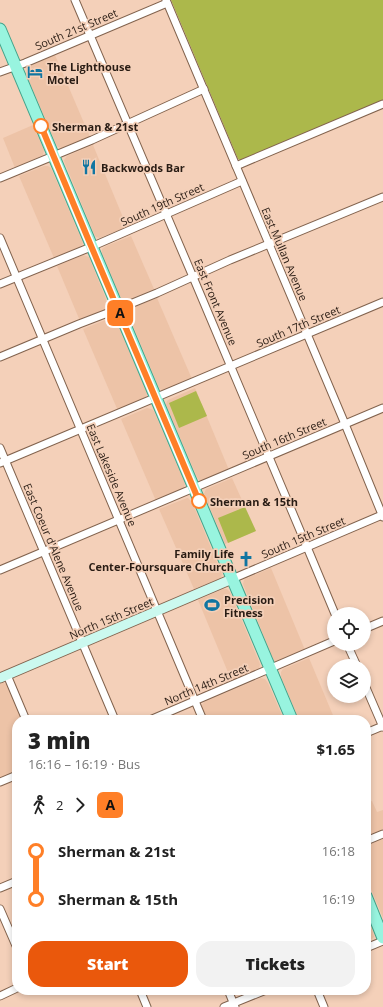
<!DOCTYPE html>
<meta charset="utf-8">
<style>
body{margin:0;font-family:"Open Sans",sans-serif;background:#f2f2f2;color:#222;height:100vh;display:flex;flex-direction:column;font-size:15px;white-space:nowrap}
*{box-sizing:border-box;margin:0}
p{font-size:13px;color:#767676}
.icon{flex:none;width:22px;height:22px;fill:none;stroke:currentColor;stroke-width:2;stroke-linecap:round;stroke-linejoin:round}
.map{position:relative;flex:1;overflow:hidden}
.drawer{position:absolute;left:12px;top:715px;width:359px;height:280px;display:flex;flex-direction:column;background:#fff;border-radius:16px;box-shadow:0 2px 6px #0003}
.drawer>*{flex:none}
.badge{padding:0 8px;border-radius:6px;font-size:14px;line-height:26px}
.fabs{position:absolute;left:327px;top:607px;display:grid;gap:8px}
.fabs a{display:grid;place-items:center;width:44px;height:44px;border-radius:50%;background:#fff;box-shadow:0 2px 6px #0003;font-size:20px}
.map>.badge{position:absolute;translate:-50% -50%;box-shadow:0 0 0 2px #fff}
.legs{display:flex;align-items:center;gap:6px;height:44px;padding:0 16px;font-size:13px}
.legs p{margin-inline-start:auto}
.headline{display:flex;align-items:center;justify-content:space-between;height:68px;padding:0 16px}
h1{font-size:22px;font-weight:800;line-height:30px}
.primary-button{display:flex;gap:8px;margin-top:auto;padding:8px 16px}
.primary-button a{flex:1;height:46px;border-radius:16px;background:#ea580c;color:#fff;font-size:16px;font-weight:800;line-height:46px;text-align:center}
.primary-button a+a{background:#f2f2f2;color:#222}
ul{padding:0 16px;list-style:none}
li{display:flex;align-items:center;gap:14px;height:48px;font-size:15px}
li i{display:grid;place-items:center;width:6px;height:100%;margin:0 5px;background:currentColor}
li i::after{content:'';width:10px;height:10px;margin:-5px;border:3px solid;border-radius:50%;background:#fff}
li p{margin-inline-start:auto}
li:first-child i{background:linear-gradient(#0000 50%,currentColor 0)}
li:last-child i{background:linear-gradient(currentColor 50%,#0000 0)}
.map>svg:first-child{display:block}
.built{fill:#edc3a7}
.green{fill:#acb84b}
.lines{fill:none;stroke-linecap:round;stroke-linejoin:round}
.minor-casing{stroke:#82634e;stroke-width:9}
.secondary-casing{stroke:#82634e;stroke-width:11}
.primary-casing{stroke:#44a38a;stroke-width:13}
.minor{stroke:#fff;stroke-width:7}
.secondary{stroke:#cbf9ef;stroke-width:9}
.primary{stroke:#98f4df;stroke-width:11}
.line-1-casing{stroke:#fff;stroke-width:9}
.line-1{stroke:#ff7f27;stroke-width:6}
.stop-1-dot{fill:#fff;stroke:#ff7f27;stroke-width:2}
.labels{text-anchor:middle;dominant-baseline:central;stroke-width:3.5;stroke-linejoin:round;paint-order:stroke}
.street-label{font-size:11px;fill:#291c14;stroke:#f4d0b9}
.poi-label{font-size:11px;font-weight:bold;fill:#291c14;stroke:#f4d0b9;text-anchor:start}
.stop-label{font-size:11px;font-weight:bold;fill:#291c14;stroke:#f4d0b9;text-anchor:start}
</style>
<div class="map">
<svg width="383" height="1007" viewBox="0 0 383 1007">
<rect width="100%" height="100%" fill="#f4d0b9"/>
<!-- built -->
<g class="built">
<path d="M55,55L90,137L62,148L58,147L56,144L26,74V68L29,66Z"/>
<path d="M33,125L44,150L43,155L15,168L3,138Z"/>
<path d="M93,145L127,227L99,238L96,237L94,234L64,161V160L67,156Z"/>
<path d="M44,166H48L51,168L83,243L82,245L79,247L54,258L19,176Z"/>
<path d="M131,236L154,289L125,301L122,300L121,298L102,253V249L106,246Z"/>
<path d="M83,255L89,257L108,304V308L106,310L80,321L57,266Z"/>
<path d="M157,298L192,379L163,391L159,388L128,314L129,310L132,308Z"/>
<path d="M110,318H113L116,321L147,393L146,398L118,411L83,329Z"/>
<path d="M195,388L229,470L202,481L199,480L197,477L166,405L167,401L170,399Z"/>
<path d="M147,408L151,409L154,411L185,484L183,490L156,501L121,419Z"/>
<path d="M232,478L256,531L225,544L204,494L206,489Z"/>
<path d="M187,498H188L192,502L222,574L221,578L219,579L194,589L159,509Z"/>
<path d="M271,568L305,650L276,662H274L243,584L244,580L245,579Z"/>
<path d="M223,589H227L230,592L260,664L259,670L232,682L198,600Z"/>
<path d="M309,658L335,720H299L281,677V672L283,669Z"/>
<path d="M261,678L265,679L268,683L284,720H245L244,719L240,720H208L202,707V705L204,702Z"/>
<path d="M2,682L4,683L7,685L22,720H17V771L0,779V683Z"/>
<path d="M372,801L377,812L383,810V829L366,836V803Z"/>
<path d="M383,839V918L366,877V846Z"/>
<path d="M366,916L373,932L374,937L372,939L366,942Z"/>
</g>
<!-- green -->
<g class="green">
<path d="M171,0H383V101L242,161L238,159Z"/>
<path d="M196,391L207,416L179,428L169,403Z"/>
<path d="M245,507L256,531L228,543L218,518Z"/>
</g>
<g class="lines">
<!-- minor casing -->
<g class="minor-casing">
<g id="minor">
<path d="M75,0L193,277L307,547L335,614"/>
<path d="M166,0L345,424L383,517"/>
<path d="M0,72L25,63L167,3"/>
<path d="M236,166L383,104"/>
<path d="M0,178L92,140L204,89"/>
<path d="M0,238L203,720"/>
<path d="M0,284L91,247L242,181"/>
<path d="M0,357L79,324L118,309L157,293L230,260L383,197"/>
<path d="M0,448L115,720"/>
<path d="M0,463L383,302"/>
<path d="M0,570L383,408"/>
<path d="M232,579L382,515"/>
<path d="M364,629L383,621"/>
<path d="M347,644L357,666"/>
<path d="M7,675L26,720"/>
<path d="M364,683L383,727"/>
<path d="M150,720L334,641"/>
<path d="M366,733L383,726"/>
<path d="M0,782L17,775"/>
<path d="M366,841L383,834"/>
<path d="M0,888L17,881"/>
<path d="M0,909L17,948"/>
<path d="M366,948L383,941"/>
<path d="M140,990L147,1007"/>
<path d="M228,990L235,1007"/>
<path d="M317,990L324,1007"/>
<path d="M0,996L17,988"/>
<path d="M224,1007L266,990"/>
</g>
</g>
<!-- secondary casing -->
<g class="secondary-casing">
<path id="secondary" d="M0,678L232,579"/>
</g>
<!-- primary casing -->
<g class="primary-casing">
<g id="primary">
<path d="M0,29L292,720"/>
<path d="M366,896L383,938"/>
</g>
</g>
<!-- minor -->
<use href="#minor" class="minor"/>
<!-- secondary -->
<use href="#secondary" class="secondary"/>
<!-- primary -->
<use href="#primary" class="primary"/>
</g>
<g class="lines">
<!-- line-1 casing -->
<g class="line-1-casing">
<path id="line-1" d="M41,126L89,241L199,501"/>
</g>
<!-- line-1 -->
<use href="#line-1" class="line-1"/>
</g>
<!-- icons -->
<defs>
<g id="hotel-bare" transform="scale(1.2)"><path d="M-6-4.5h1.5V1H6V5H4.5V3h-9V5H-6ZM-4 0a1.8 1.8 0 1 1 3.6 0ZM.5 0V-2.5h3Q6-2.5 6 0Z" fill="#1075a1" stroke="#f4d0b9" stroke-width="2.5" paint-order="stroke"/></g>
<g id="restaurant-bare" transform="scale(1.2)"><path d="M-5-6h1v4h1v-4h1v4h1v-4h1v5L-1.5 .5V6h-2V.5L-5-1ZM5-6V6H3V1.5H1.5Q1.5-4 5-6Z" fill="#1075a1" stroke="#f4d0b9" stroke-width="2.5" paint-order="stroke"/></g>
<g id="church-bare" transform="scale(1.2)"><path d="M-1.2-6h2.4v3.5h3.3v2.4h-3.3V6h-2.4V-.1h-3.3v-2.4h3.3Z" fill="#1075a1" stroke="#f4d0b9" stroke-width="2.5" paint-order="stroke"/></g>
<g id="stadium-bare" transform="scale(1.2)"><path d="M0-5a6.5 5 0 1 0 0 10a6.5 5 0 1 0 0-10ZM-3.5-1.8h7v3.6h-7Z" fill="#1075a1" stroke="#f4d0b9" stroke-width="2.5" paint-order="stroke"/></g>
</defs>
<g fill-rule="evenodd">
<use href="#hotel-bare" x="35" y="72"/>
<use href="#restaurant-bare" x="89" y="167"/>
<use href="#church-bare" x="246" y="559"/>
<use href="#stadium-bare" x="212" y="605"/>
</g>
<!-- markers -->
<g class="stop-1-dot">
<circle cx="41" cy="126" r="7"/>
<circle cx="199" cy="501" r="7"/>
</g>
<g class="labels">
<!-- street labels -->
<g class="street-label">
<text transform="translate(76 29) rotate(-23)">South 21st Street</text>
<text transform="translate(162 204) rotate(-24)">South 19th Street</text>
<text transform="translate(285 254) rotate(67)">East Mullan Avenue</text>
<text transform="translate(216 302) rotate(67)">East Front Avenue</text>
<text transform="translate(298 326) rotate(-23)">South 17th Street</text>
<text transform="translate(284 438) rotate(-23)">South 16th Street</text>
<text transform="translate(112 475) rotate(67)">East Lakeside Avenue</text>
<text transform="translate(303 537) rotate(-23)">South 15th Street</text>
<text transform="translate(54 547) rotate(67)">East Coeur d'Alene Avenue</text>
<text transform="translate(111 618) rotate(-23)">North 15th Street</text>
<text transform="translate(206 684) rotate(-23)">North 14th Street</text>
</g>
<!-- poi labels -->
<g class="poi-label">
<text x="47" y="66">The Lighthouse<tspan x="47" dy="13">Motel</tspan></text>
<text x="101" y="167">Backwoods Bar</text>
<text x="234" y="553" text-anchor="end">Family Life<tspan x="234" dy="13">Center-Foursquare Church</tspan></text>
<text x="224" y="599">Precision<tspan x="224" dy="13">Fitness</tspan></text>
</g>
<!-- stop labels -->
<g class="stop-label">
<text x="52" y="126">Sherman &amp; 21st</text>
<text x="210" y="501">Sherman &amp; 15th</text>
</g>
</g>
</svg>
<div class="fabs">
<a><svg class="icon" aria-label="locate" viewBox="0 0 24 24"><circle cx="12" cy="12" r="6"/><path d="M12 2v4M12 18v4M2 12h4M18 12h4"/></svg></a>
<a><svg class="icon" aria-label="layers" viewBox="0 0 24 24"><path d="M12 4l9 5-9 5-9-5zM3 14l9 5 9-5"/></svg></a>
</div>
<b class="badge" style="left:120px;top:313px;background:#ff7f27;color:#111">A</b>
<section class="drawer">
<div class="headline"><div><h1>3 min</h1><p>16:16 – 16:19 · Bus</p></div><b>$1.65</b></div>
<div class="legs"><svg class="icon" aria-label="walk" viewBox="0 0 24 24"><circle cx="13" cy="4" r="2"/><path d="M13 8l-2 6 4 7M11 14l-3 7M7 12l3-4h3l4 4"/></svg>2<svg class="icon" aria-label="forward" viewBox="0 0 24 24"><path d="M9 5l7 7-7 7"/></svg><b class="badge" style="background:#ff7f27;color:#111">A</b></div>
<ul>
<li><i style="color:#ff7f27"></i><b>Sherman &amp; 21st</b><p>16:18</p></li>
<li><i style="color:#ff7f27"></i><b>Sherman &amp; 15th</b><p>16:19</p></li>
</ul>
<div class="primary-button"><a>Start</a><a>Tickets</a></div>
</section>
</div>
